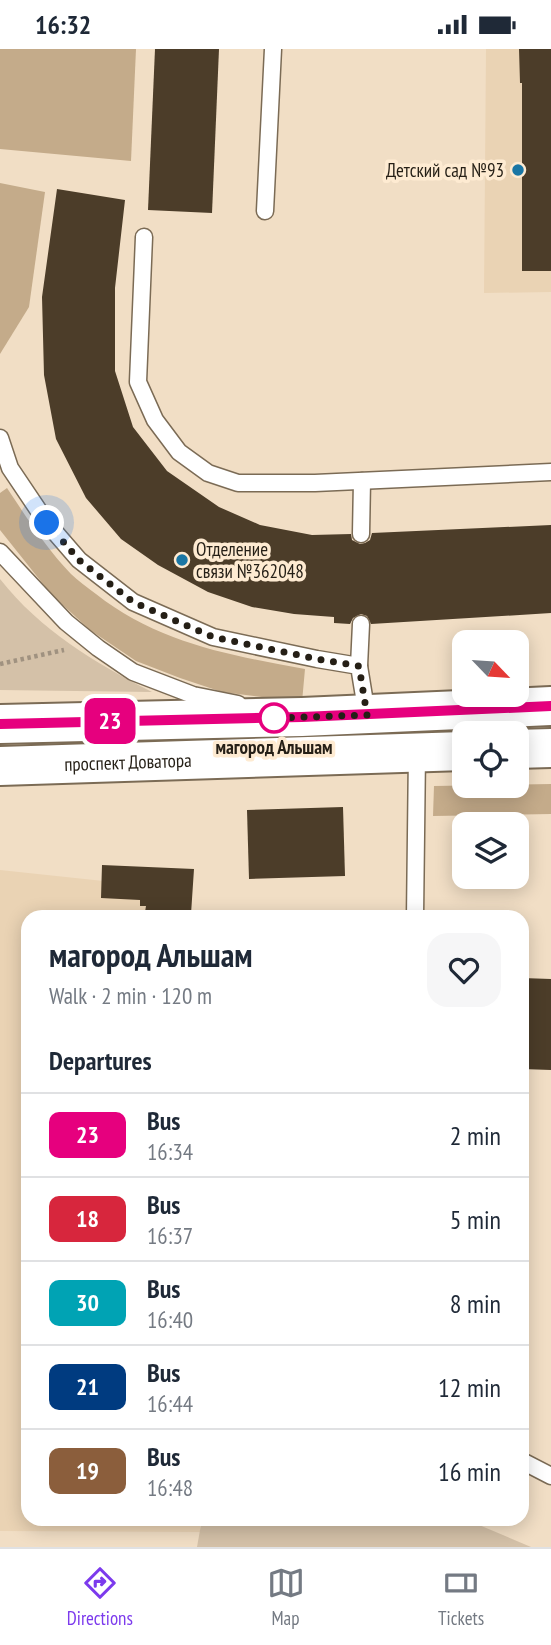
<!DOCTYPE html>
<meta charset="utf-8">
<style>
body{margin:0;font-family:"PT Sans Narrow",sans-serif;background:#f6f6f7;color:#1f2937;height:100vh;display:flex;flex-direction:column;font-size:26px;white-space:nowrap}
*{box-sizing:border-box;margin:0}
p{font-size:23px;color:#747a83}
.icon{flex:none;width:38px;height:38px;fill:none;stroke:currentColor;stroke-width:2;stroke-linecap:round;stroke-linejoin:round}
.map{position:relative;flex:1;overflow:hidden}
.side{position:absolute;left:21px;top:861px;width:508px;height:616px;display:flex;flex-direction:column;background:#fff;border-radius:21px;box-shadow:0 4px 18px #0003}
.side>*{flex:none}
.badge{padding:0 14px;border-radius:10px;font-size:24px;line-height:46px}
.needle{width:46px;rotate:115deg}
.buttons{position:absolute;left:452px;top:581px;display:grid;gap:14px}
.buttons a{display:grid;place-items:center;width:77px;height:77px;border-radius:14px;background:#fff;box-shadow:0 4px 18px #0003;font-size:35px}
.you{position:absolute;width:35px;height:35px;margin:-18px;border:5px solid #fff;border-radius:50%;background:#1a73e8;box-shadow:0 0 0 10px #1a73e833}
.map>.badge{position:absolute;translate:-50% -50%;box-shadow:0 0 0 4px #fff}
h2{padding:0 28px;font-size:26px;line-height:63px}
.round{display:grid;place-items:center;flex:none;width:74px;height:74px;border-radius:21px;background:#f6f6f7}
.overview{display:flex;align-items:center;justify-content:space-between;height:119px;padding:0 28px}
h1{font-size:33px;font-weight:700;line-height:52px}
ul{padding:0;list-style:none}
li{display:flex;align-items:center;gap:21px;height:84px;padding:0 28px;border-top:2px solid #e0e1e3}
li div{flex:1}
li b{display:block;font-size:26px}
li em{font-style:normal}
li .badge{min-width:77px;font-weight:700;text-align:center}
.status{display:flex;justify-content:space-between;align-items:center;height:49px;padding:0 35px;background:#fff;direction:ltr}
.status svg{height:19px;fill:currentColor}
.menu{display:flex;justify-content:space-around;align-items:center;height:98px;border-top:2px solid #e0e1e3;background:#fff;font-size:19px;color:#747a83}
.menu a{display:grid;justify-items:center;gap:4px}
.menu .selected{color:#7c3aed}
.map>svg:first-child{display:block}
.built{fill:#ead3b4}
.green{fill:#d4c1a8}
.forest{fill:#c4ab8a}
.building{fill:#4c3d29}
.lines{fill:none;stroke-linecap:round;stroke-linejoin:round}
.lane-casing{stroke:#7b6b55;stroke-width:19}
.primary-casing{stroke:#7b6b55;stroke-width:42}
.path{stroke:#a09280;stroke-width:4.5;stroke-dasharray:3.5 3.5;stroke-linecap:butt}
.lane{stroke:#fff;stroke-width:16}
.primary{stroke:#fff;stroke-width:38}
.line-casing{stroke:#fff;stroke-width:16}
.line{stroke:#e6007e;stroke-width:10}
.walk{stroke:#251f16;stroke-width:7;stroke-dasharray:0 12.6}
.poi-dot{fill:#1a76a4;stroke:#feebd2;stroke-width:2.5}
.stop-dot{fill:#fff;stroke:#e6007e;stroke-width:3.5}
.labels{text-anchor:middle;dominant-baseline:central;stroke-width:7;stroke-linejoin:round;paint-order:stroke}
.poi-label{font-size:19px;fill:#251f16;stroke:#feebd2;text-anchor:end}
.stop-label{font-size:19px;font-weight:bold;fill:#251f16;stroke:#feebd2}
.street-label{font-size:19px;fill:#251f16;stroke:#feebd2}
</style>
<div class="status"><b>16:32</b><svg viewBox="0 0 49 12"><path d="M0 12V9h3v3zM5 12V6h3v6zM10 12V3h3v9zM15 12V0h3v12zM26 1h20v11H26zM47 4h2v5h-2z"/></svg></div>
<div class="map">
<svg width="551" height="1498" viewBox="0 0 551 1498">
<rect width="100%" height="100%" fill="#f1dec5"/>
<!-- built -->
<g class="built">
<path d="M486,0H551V243L484,244Z"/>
<path d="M0,821L188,841V868H28V1470H200V1483L0,1482Z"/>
</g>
<!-- green -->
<g class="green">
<path d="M0,530C40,581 95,614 152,643L0,641Z"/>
<path d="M202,1470H465L531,1498H197Z"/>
</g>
<!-- forest -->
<g class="forest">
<path d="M0,0H136L131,112L0,100Z"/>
<path d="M0,134L45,143L29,258L0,305Z"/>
<path d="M7,439C27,469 46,499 71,525C78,532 87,538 96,545C158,594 229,606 305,620L302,653L222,643L180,629L136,612L90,581L51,545L0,481V444Z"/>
<path d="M551,735V765L433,767L434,737Z"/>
</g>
<!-- building -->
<g class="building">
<path d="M155,0H219L212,164L148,161Z"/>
<path d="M519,0H551V222H522V34H520Z"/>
<path d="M57,140L125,151L115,239V322L133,378L167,422L219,458L260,476L312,486L351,485L352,491L360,495L365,494L370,491L372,484L551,476V564L371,575L367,567L361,565L353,569L350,575L334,574V568L294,565L252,558L208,543L158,516L121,490L86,449L56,390L44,326L42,248Z"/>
<path d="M343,758L345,827L249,830L247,761Z"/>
<path d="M102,816L194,820L191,865L145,863L146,857H140V851L101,849Z"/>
<path d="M522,929L551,930V1021L522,1020Z"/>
</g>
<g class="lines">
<!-- lane casing -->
<g class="lane-casing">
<g id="lane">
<path d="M265,162L273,0"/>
<path d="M144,188L138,333L155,371L179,403L208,424L238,434H315L551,423"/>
<path d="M0,389L10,419L47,474L79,511L133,553L213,588L317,610L359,617L367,666"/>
<path d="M361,485L362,432"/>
<path d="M0,503L66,573L98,599L133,623L193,646L238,655"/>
<path d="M359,617L361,575"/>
<path d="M415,868L417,703"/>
<path d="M522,1412L551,1427"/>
</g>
</g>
<!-- primary casing -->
<g class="primary-casing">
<g id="primary">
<path d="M0,675L302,668L551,657"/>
<path d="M516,700L551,699"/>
<path id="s1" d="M0,717L464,702"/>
</g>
</g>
<!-- path -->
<path class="path" d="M0,615L64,601"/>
<!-- lane -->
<use href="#lane" class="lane"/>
<!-- primary -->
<use href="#primary" class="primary"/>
</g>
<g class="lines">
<!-- line casing -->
<g class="line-casing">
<path id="line" d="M0,675L302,668L551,657"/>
</g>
<!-- line -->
<use href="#line" class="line"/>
<!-- walk -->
<path class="walk" d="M47,474L79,511L133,553L213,588L317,610L359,617L367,666L274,669"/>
</g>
<!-- markers -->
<g class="poi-dot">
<circle cx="518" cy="121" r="7"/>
<circle cx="182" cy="511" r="7"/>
</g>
<circle class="stop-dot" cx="274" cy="669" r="14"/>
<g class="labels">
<!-- poi labels -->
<g class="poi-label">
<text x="504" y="121">Детский сад №93</text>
<text x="196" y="500" text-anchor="start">Отделение<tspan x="196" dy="22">связи №362048</tspan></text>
</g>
<!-- stop labels -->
<g class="stop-label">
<text x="274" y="698">магород Альшам</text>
</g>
<!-- street labels -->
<g class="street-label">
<text stroke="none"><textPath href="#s1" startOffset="128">проспект Доватора</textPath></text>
</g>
</g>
</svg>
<div class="buttons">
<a><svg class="needle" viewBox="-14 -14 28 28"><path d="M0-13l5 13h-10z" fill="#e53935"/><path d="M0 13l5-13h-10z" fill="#747a83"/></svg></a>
<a><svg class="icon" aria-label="locate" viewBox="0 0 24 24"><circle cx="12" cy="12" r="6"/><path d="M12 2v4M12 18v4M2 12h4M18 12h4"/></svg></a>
<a><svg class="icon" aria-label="layers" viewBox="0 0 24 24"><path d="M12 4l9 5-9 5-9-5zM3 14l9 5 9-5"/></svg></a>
</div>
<div class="you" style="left:47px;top:474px"></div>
<b class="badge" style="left:110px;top:672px;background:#e6007e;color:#fff">23</b>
<section class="side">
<div class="overview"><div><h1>магород Альшам</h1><p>Walk · 2 min · 120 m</p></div><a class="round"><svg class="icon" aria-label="heart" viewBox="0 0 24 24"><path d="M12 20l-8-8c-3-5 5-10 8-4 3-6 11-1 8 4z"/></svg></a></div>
<h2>Departures</h2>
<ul>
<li><span class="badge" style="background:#e6007e;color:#fff">23</span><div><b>Bus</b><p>16:34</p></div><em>2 min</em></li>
<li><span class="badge" style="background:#d7263d;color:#fff">18</span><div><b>Bus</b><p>16:37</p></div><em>5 min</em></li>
<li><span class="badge" style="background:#00a3b4;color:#fff">30</span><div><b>Bus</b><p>16:40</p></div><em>8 min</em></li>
<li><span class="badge" style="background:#003b80;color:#fff">21</span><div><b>Bus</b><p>16:44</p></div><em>12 min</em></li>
<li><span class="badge" style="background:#8b5e3c;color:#fff">19</span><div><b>Bus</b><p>16:48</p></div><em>16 min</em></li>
</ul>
</section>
</div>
<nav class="menu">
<a class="selected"><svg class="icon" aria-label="directions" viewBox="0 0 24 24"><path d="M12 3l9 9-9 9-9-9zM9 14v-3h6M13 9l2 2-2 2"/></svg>Directions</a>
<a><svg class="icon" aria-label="map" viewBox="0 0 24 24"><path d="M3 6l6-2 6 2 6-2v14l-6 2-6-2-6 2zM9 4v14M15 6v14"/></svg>Map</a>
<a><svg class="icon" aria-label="tickets" viewBox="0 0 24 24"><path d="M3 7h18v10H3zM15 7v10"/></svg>Tickets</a>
</nav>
